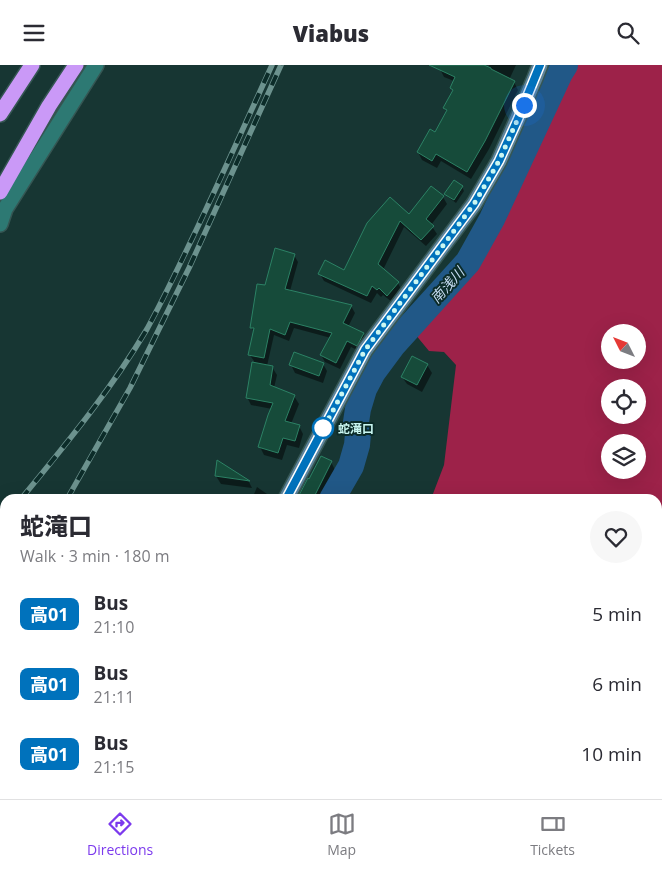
<!DOCTYPE html>
<meta charset="utf-8">
<style>
body{margin:0;font-family:"Open Sans","Noto Sans JP",sans-serif;background:#f7f7f7;color:#2b2b33;height:100vh;display:flex;flex-direction:column;font-size:19px;white-space:nowrap}
*{box-sizing:border-box;margin:0}
p{font-size:16px;color:#7c7c81}
.icon{flex:none;width:28px;height:28px;fill:none;stroke:currentColor;stroke-width:2;stroke-linecap:round;stroke-linejoin:round}
.map{position:relative;flex:1;overflow:hidden}
.drawer{position:absolute;left:0px;top:429px;width:662px;height:306px;display:flex;flex-direction:column;background:#fff;border-radius:15px 15px 0 0;box-shadow:0 5px 20px #0002}
.drawer>*{flex:none}
.badge{padding:0 10px;border-radius:8px;font-size:18px;line-height:32px}
.needle{width:32px;rotate:312deg}
.fabs{position:absolute;left:601px;top:259px;display:grid;gap:10px}
.fabs a{display:grid;place-items:center;width:45px;height:45px;border-radius:50%;background:#fff;box-shadow:0 5px 20px #0002;font-size:25px}
.you{position:absolute;width:25px;height:25px;margin:-12px;border:4px solid #fff;border-radius:50%;background:#1a73e8;box-shadow:0 0 0 8px #1a73e833}
.map>.badge{position:absolute;translate:-50% -50%;box-shadow:0 0 0 2px #fff}
.round{display:grid;place-items:center;flex:none;width:52px;height:52px;border-radius:26px;background:#f7f7f7}
.headline{display:flex;align-items:center;justify-content:space-between;height:85px;padding:0 20px}
h1{font-size:24px;font-weight:800;line-height:38px}
ul{padding:0;list-style:none}
li{display:flex;align-items:center;gap:15px;height:70px;padding:0 20px}
li div{flex:1}
li b{display:block;font-size:19px}
li em{font-style:normal}
li .badge{min-width:55px;font-weight:700;text-align:center}
header{display:flex;justify-content:space-between;align-items:center;height:65px;padding:0 20px;background:#fff;font-size:22px;font-weight:800}
.tabs{display:flex;justify-content:space-around;align-items:center;height:70px;border-top:1px solid #e1e1e2;background:#fff;font-size:14px;color:#7c7c81}
.tabs a{display:grid;justify-items:center;gap:2px}
.tabs .current{color:#7c3aed}
.map>svg:first-child{display:block}
.green{fill:#761b37}
.forest{fill:#9d2249;fill-rule:evenodd}
.shadow{fill:#0007}
.lines{fill:none;stroke-linecap:round;stroke-linejoin:round}
.river{stroke:#215887;stroke-width:26}
.building{fill:#164b3a;stroke:#2c8265}
.street-casing{stroke:#355653;stroke-width:18}
.secondary-casing{stroke:#355653;stroke-width:18}
.highway-casing{stroke:#355653;stroke-width:18}
.street{stroke:#2d7973;stroke-width:15}
.secondary{stroke:#5c839b;stroke-width:15}
.highway{stroke:#ca99f7;stroke-width:15}
.rail-casing{stroke:#6c928e;stroke-width:5.5}
.rail{stroke:#0c2c29;stroke-width:4;stroke-dasharray:11;stroke-linecap:butt}
.line-casing{stroke:#fff;stroke-width:11}
.line{stroke:#0072bc;stroke-width:8}
.walk{stroke:#caf7f2;stroke-width:5;stroke-dasharray:0 9}
.stop-dot{fill:#fff;stroke:#0072bc;stroke-width:2.5}
.labels{text-anchor:middle;dominant-baseline:central;stroke-width:4;stroke-linejoin:round;paint-order:stroke}
.stop-label{font-size:12px;font-weight:bold;fill:#caf7f2;stroke:#0c2c29;text-anchor:start}
.water-label{font-size:14px;font-style:italic;fill:#c6dcf2;stroke:#0c2c29}
</style>
<header><svg class="icon" aria-label="menu" viewBox="0 0 24 24"><path d="M4 6h16M4 12h16M4 18h16"/></svg>Viabus<svg class="icon" aria-label="search" viewBox="0 0 24 24"><circle cx="10" cy="10" r="6"/><path d="M15 15l6 6"/></svg></header>
<div class="map">
<svg width="662" height="734" viewBox="0 0 662 734">
<rect width="100%" height="100%" fill="#173633"/>
<!-- green -->
<path class="green" d="M132,730H257L267,733L266,734H130Z"/>
<!-- forest -->
<path class="forest" d="M558,0H662V734H298L300,730H658V434H431L444,400L456,300L444,287L429,286L415,269L456,223ZM610,268H638V295H610ZM610,322H638V350H610ZM610,378H638V405H610Z"/>
<!-- shadow -->
<g class="shadow">
<path d="M438,0H481L488,3L489,0H516L509,15L514,17L518,25L489,84L471,114L441,96L437,103L422,95L418,87L436,69L447,47L444,43L453,27L452,23L454,16L444,12Z"/>
<path d="M454,116L462,122L464,126L456,138L448,132L446,129Z"/>
<path d="M443,132L447,139L431,160L437,169L426,181L404,162L383,205L398,218L402,226L392,237L383,230L381,232L377,228L371,238L324,216L320,209L345,206L368,159L409,151Z"/>
<path d="M294,190L298,197L290,226L351,241L355,248L348,262L363,269L367,275L361,287L351,282L340,304L325,297L321,290L331,273L294,263L289,276L274,270L267,301L272,302L277,310L274,323L294,331L299,339L291,359L299,361L303,369L299,383L287,380L282,395L264,390L260,382L272,344L251,340L247,332L254,296L249,289L254,267L251,262L266,221Z"/>
<path d="M412,292L427,300L432,308L422,327L407,319L402,312Z"/>
<path d="M323,299L327,306L323,318L295,308L291,300Z"/>
<path d="M321,392L331,397L335,405L321,434H299Z"/>
<path d="M218,397L249,417L252,423L221,419L216,411Z"/>
<path d="M257,422L274,434H252Z"/>
<path d="M76,730H104L101,734H77Z"/>
</g>
<g class="lines">
<!-- river -->
<g class="river">
<path d="M332,434L351,401L357,380L358,369L356,357L358,344L364,324L373,307L393,280L468,197L492,154L560,8L565,0"/>
<path d="M288,734L289,730"/>
</g>
</g>
<!-- building -->
<g class="building">
<path d="M429,0H484L491,3V4L515,16L485,76L467,107L436,89L432,96L417,87L430,64L435,67L447,45L443,43L453,25L450,23L455,12Z"/>
<path d="M454,115L463,121L454,135L444,129Z"/>
<path d="M431,121L444,131L426,154L434,161L421,175L400,156L378,199L399,217L387,231L379,223L377,225L372,221L367,231L318,209L325,195L344,205L367,158L390,132L409,149Z"/>
<path d="M275,183L295,189L285,224L352,240L343,258L364,268L357,281L347,276L336,298L320,290L332,268L290,257L285,270L270,264L264,293L248,290L254,263H250L257,219L265,220Z"/>
<path d="M294,287L324,298L319,311L289,300Z"/>
<path d="M412,291L428,299L417,320L401,312Z"/>
<path d="M252,297L273,301L270,320L295,330L285,356L300,360L295,376L283,373L278,388L258,382L268,350L273,338L246,333Z"/>
<path d="M321,391L332,396L313,434H297L308,413L309,414Z"/>
<path d="M217,395L250,416L215,411Z"/>
</g>
<g class="lines">
<!-- street casing -->
<g class="street-casing">
<path id="street" d="M0,159L5,144L96,0"/>
</g>
<!-- secondary casing -->
<g class="secondary-casing">
<g id="secondary">
<path d="M286,434L365,285L474,139L499,96L518,53L535,13L540,0"/>
<path d="M115,734L117,730"/>
</g>
</g>
<!-- highway casing -->
<g class="highway-casing">
<g id="highway">
<path d="M0,49L32,0"/>
<path d="M0,127L49,41L76,0"/>
<path d="M0,687L5,689"/>
<path d="M146,730L159,734"/>
</g>
</g>
<!-- street -->
<use href="#street" class="street"/>
<!-- secondary -->
<use href="#secondary" class="secondary"/>
<!-- highway -->
<use href="#highway" class="highway"/>
<!-- rail casing -->
<g class="rail-casing">
<g id="rail">
<path d="M21,434C66,379 111,325 147,264C163,235 177,205 191,176C219,118 245,59 272,0"/>
<path d="M67,434L130,323L189,203L281,0"/>
<path d="M0,456L5,451"/>
<path d="M0,528L5,521"/>
</g>
</g>
<!-- rail -->
<use href="#rail" class="rail"/>
</g>
<g class="lines">
<!-- line casing -->
<g class="line-casing">
<path id="line" d="M286,434L365,285L474,139L499,96L518,54L540,0"/>
</g>
<!-- line -->
<use href="#line" class="line"/>
<!-- walk -->
<path class="walk" d="M323,363L320,370L365,285L474,139L499,96L524,40"/>
</g>
<!-- markers -->
<circle class="stop-dot" cx="323" cy="363" r="10"/>
<g class="labels">
<!-- stop labels -->
<g class="stop-label">
<text x="338" y="363">蛇滝口</text>
</g>
<!-- water labels -->
<g class="water-label">
<text transform="translate(447 220) rotate(-48)">南浅川</text>
</g>
</g>
</svg>
<div class="fabs">
<a><svg class="needle" viewBox="-14 -14 28 28"><path d="M0-13l5 13h-10z" fill="#e53935"/><path d="M0 13l5-13h-10z" fill="#7c7c81"/></svg></a>
<a><svg class="icon" aria-label="locate" viewBox="0 0 24 24"><circle cx="12" cy="12" r="6"/><path d="M12 2v4M12 18v4M2 12h4M18 12h4"/></svg></a>
<a><svg class="icon" aria-label="layers" viewBox="0 0 24 24"><path d="M12 4l9 5-9 5-9-5zM3 14l9 5 9-5"/></svg></a>
</div>
<div class="you" style="left:524px;top:40px"></div>
<section class="drawer">
<div class="headline"><div><h1>蛇滝口</h1><p>Walk · 3 min · 180 m</p></div><a class="round"><svg class="icon" aria-label="heart" viewBox="0 0 24 24"><path d="M12 20l-8-8c-3-5 5-10 8-4 3-6 11-1 8 4z"/></svg></a></div>
<ul>
<li><span class="badge" style="background:#0072bc;color:#fff">高01</span><div><b>Bus</b><p>21:10</p></div><em>5 min</em></li>
<li><span class="badge" style="background:#0072bc;color:#fff">高01</span><div><b>Bus</b><p>21:11</p></div><em>6 min</em></li>
<li><span class="badge" style="background:#0072bc;color:#fff">高01</span><div><b>Bus</b><p>21:15</p></div><em>10 min</em></li>
</ul>
</section>
</div>
<nav class="tabs">
<a class="current"><svg class="icon" aria-label="directions" viewBox="0 0 24 24"><path d="M12 3l9 9-9 9-9-9zM9 14v-3h6M13 9l2 2-2 2"/></svg>Directions</a>
<a><svg class="icon" aria-label="map" viewBox="0 0 24 24"><path d="M3 6l6-2 6 2 6-2v14l-6 2-6-2-6 2zM9 4v14M15 6v14"/></svg>Map</a>
<a><svg class="icon" aria-label="tickets" viewBox="0 0 24 24"><path d="M3 7h18v10H3zM15 7v10"/></svg>Tickets</a>
</nav>
